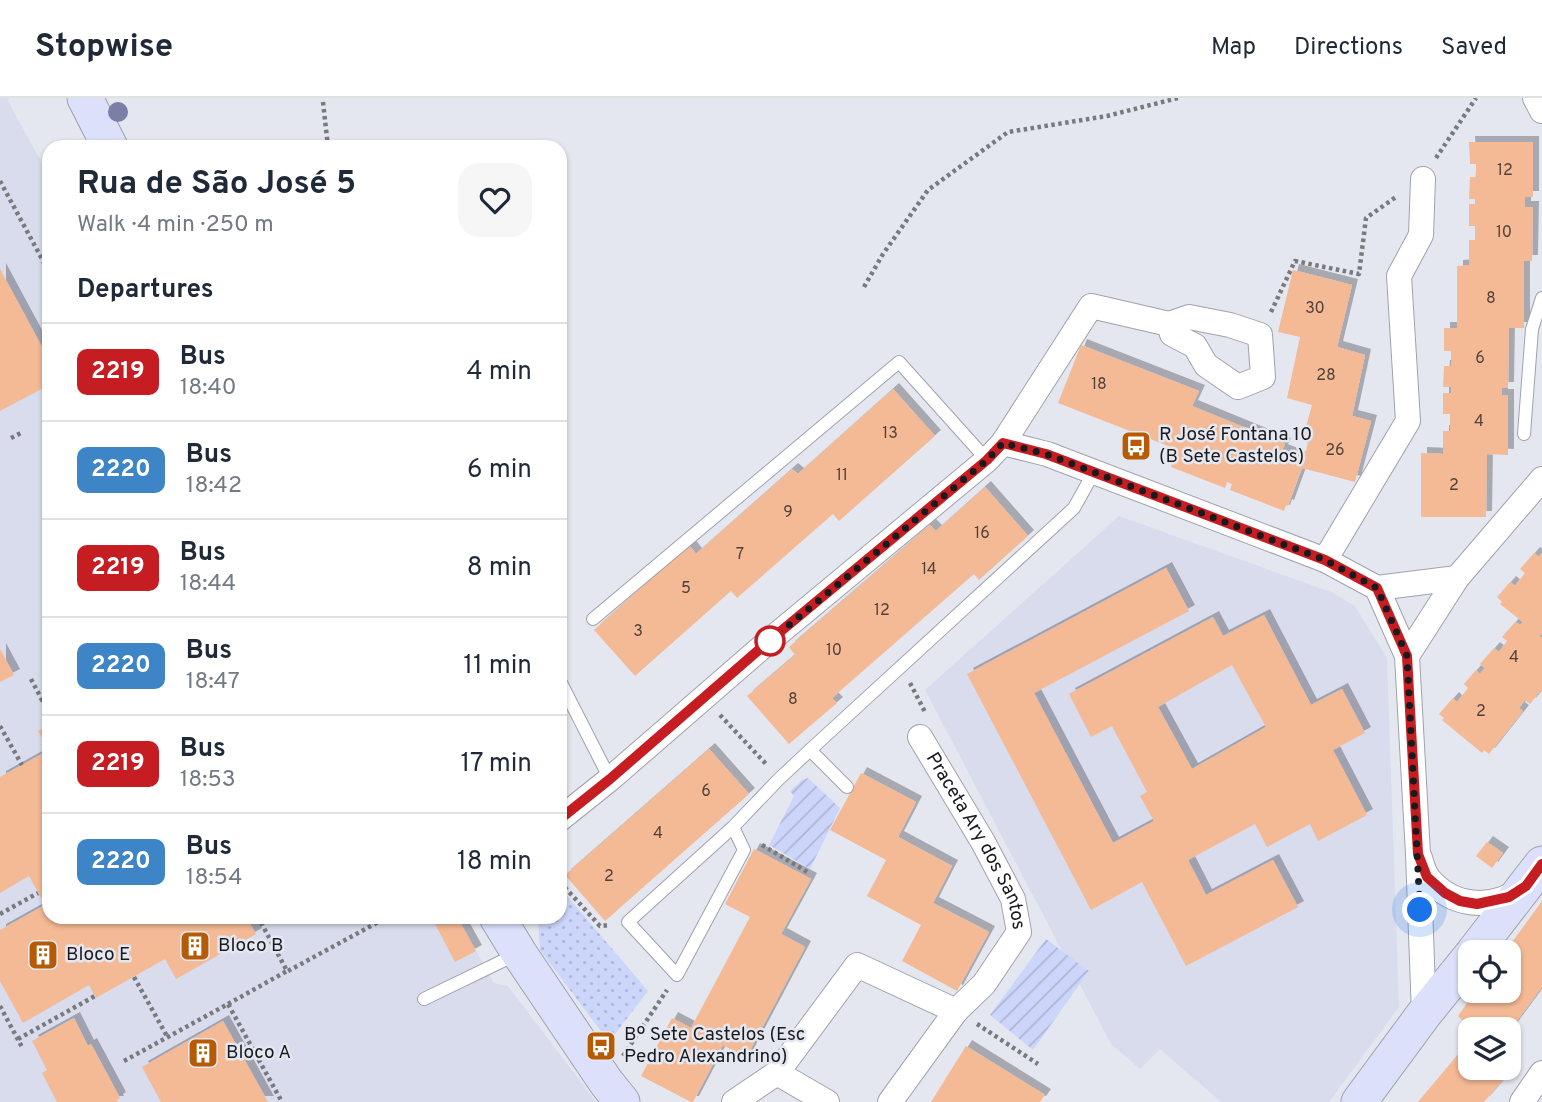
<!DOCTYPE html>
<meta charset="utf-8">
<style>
body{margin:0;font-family:Overpass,sans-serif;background:#f6f6f7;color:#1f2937;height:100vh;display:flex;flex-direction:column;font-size:26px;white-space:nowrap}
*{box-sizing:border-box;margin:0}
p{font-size:23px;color:#747a83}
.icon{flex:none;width:38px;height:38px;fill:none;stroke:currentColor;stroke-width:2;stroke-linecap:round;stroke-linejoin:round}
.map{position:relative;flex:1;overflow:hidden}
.sheet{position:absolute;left:42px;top:42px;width:525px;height:784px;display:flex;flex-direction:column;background:#fff;border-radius:21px;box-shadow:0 2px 5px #0004}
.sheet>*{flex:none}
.badge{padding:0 14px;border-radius:10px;font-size:24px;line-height:46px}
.controls{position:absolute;left:1458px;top:842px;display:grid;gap:14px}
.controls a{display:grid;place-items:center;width:63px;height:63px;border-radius:14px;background:#fff;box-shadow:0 2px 5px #0004;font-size:35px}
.you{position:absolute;width:35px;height:35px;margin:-18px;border:5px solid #fff;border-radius:50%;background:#1a73e8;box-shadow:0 0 0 10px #1a73e833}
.map>.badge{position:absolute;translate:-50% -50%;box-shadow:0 0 0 4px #fff}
h2{padding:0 35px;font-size:26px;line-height:63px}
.round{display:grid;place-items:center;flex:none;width:74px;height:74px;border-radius:21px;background:#f6f6f7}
.headline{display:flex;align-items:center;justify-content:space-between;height:119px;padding:0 35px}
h1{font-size:33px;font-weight:700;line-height:52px}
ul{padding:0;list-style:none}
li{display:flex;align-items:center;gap:21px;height:98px;padding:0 35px;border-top:2px solid #e0e1e3}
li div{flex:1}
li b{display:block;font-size:26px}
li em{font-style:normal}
li .badge{min-width:77px;font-weight:700;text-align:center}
header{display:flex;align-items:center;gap:42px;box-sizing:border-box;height:98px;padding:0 35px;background:#fff;border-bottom:2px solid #e0e1e3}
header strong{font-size:33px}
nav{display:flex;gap:38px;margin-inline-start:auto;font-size:24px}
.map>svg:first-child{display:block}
.built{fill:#d9dced}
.grass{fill:url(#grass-dots)}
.garden{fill:url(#garden-furrows)}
.building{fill:#f4b995;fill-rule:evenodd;filter:url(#shadow)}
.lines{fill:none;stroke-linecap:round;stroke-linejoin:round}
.lane-casing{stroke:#a0a2ab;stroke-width:14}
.street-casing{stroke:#a0a2ab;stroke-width:26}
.secondary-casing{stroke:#a0a2ab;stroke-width:37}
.path{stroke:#787a7f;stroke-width:4.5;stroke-dasharray:3.5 3.5;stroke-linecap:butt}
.lane{stroke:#fff;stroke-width:12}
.street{stroke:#fff;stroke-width:24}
.secondary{stroke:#dce0fb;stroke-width:35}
.tree{fill:#7b7ea7}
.line-casing{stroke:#fff;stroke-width:16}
.line{stroke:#c61d23;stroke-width:10}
.walk{stroke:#191a1d;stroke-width:7;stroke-dasharray:0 12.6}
.stop-dot{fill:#fff;stroke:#c61d23;stroke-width:3.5}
.labels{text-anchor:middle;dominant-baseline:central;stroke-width:5;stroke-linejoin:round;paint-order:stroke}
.number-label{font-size:16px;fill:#50423b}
.poi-label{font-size:19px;fill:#191a1d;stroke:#e5e7f0;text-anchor:start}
.street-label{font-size:19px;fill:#191a1d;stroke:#e5e7f0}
</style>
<header>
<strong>Stopwise</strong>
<nav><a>Map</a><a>Directions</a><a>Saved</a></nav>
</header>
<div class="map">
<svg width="1542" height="1004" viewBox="0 0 1542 1004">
<defs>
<pattern id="grass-dots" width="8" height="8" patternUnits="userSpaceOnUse" patternTransform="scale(1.75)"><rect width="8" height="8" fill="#ccd5fa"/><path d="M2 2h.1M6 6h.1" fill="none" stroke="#afb6d6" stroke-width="1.8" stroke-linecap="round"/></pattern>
<pattern id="garden-furrows" width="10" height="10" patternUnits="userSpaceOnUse" patternTransform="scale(1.75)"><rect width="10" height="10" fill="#ccd5fa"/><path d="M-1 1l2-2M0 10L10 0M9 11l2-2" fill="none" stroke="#afb6d6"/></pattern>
<filter id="shadow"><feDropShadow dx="6" dy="-6" stdDeviation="0" flood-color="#0004"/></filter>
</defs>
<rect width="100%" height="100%" fill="#e5e7f0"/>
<!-- built -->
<g class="built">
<path d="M0,0H9L8,3L49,78V246L42,250L49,262V269L43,272L49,284V819H457L494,885L508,888L596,1004H0Z"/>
<path d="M1119,418L1331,494L1355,508L1387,560L1399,909L1329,1004H1221L1160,951L1140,971L1111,946L925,592Z"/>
</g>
<!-- grass -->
<path class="grass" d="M562,792L648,893L609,944L540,852L538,821L540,819H560V793Z"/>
<!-- garden -->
<g class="garden">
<path d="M808,680L840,710L810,771L769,747L794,698L790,693L802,682Z"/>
<path d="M1046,841L1089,873L1033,952L990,917Z"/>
</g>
<!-- building -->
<g class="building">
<path d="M1469,44H1533V99H1525V109H1533L1532,163H1524V230H1509L1508,290H1502V297H1508V357L1487,356L1486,419H1421V355L1443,356V333H1450V316H1443V295H1451V289H1443L1444,268H1451V253H1444V230H1457V168L1469,167V142H1475V128H1469V106H1475V101H1469L1470,79H1476V66H1470Z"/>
<path d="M0,171L49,262V269L43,272L49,287L0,313Z"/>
<path d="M1293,172L1352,187L1337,249L1365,257L1352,318L1371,323L1355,384L1302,370L1288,408L1286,407L1284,413L1230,392L1232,386L1227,384L1225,390L1171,369L1173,363L1171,362L1176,351L1058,305L1081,247L1199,293L1192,308L1285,346L1282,352L1304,361L1308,345L1302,343L1312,307L1287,300L1300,239L1278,234Z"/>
<path d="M893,291L935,338L839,423L833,416L737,500L731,493L635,578L594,532L689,447L696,456L792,371L798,376Z"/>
<path d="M985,389L1028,438L979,482L974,476L832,600L837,605L789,646L747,598L795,557L789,549L930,427L936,433Z"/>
<path d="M1534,455L1539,459L1542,455V537L1541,535L1539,538L1542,540V591L1530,606L1525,602L1519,610L1523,613L1489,656L1484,652L1482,655L1442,622L1444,620L1439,616L1453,600L1457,604L1468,590L1464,586L1476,572L1480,576L1485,570L1480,566L1494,550L1499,554L1507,543L1502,539L1515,524L1520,527L1523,524L1500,506L1502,504L1497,499L1510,484L1515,488L1525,475L1520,471Z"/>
<path d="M1166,470L1189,513L1034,595L1113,745L1154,723L1140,698L1147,694L1112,628L1091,639L1069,596L1213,519L1223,538L1264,517L1311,607L1342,591L1365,635L1333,652L1367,717L1318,743L1310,726L1267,749L1255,726L1188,762L1206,797L1273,762L1298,809L1186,868L1142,784L1091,812L967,576ZM1232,567L1266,629L1192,671L1158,609Z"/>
<path d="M0,551L14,577L0,584Z"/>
<path d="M49,627V819H246L256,836L176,881L165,861L96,900L89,887L23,925L0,883V832L45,807L29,778L0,795V679L49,652L38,633Z"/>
<path d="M709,651L749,696L605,823L565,777Z"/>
<path d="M861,675L916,704L898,739L952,768L933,805L989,834L957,893L902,863L921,827L867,798L886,762L830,732Z"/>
<path d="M1487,744L1503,755L1492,770L1476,758Z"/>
<path d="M754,751L811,781L781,836L805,849L746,960L723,947L693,1004H691L641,978L672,920L691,930L750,819L725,806Z"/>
<path d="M1542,803V889L1508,935V931H1471L1458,918L1476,892H1508V854H1505Z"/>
<path d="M442,819H457L476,853L455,864L434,824Z"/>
<path d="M74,920L88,948L91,946L120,1000L117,1002L118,1004H57L42,975L47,972L32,943Z"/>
<path d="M223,923L268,1004H161L142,969Z"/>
<path d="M1470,942V970H1508V960L1515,968L1484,1004H1418Z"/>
<path d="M966,948L1045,997L1040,1004H931Z"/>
</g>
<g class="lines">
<!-- lane casing -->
<g class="lane-casing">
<g id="lane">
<path d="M1524,336L1532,231L1542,200"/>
<path d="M593,521L899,264L987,362"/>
<path d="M560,583L610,681"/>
<path d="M810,652L847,689"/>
<path d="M733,729L744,752L677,877L628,824L733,729L779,681L810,652L1074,410L1094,374"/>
<path d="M424,901L519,855"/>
</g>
</g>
<!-- street casing -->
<g class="street-casing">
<g id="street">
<path d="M1535,0L1542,13"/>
<path d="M1003,345L1047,356L1325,462L1377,490L1407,558L1418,756L1424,916"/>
<path d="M1325,462L1408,323L1399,178L1421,137L1423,81"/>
<path d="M1377,490L1457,480"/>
<path d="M1407,558L1457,480L1542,381"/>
<path id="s1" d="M920,639L983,744L1013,801L1019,834L984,886L956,913"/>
<path d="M560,721L610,681L769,543L987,362L1003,345L1091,208L1169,226L1189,219L1230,227L1260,237L1263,279L1238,289L1206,267L1195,248L1172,236L1169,226"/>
<path d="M1420,760C1422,767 1424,775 1429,781C1453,809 1490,812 1520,792"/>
<path d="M777,975L827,1004"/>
<path d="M734,1004L777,975L857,867L956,913L890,1004"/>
<path d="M1522,1004L1542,975"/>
</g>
</g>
<!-- secondary casing -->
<g class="secondary-casing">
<g id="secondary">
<path d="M85,0L110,49"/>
<path d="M497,819L519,855L606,984L622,1004"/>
<path d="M1474,854L1542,766"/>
<path d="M1359,1004L1424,916L1470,859"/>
</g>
</g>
<!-- path -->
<g class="path">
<path d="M323,4L328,49"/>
<path d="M1436,60L1476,0"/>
<path d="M0,83L49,174"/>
<path d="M864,189L883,156L928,92L1008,34L1107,18L1178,0"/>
<path d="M1271,214L1295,163L1359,176L1366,120L1396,99"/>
<path d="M11,340L23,334"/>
<path d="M31,581L42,602L49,598"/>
<path d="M910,585L925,614"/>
<path d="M720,617L767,667"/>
<path d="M0,628L22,667"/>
<path d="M762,747L809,775"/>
<path d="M560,784L600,828L610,827"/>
<path d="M0,816L38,795"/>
<path d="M288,873L382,822"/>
<path d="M134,879L168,940"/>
<path d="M228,906L287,873L258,819"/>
<path d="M0,908L23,951"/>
<path d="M977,926L1038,966"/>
<path d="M18,941L95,898"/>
<path d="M623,958L667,892"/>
<path d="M124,963L228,906L282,1004"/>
</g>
<!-- lane -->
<use href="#lane" class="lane"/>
<!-- street -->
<use href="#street" class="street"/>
<!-- secondary -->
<use href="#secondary" class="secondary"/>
</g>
<!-- trees -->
<circle class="tree" cx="118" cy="14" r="10"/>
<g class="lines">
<!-- line casing -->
<g class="line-casing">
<path id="line" d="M560,721L610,681L769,543L987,362L1003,345L1046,356L1325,462L1377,490L1407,558L1418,756L1427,779L1445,795L1460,803L1477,806L1509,799L1526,788L1542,766"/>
</g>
<!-- line -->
<use href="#line" class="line"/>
<!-- walk -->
<path class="walk" d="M770,543L987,362L1003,345L1046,356L1325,462L1377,490L1407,558L1420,812"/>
</g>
<!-- icons -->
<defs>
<g id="bus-square" transform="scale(1.575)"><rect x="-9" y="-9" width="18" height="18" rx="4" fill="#b75a04" stroke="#e5e7f0"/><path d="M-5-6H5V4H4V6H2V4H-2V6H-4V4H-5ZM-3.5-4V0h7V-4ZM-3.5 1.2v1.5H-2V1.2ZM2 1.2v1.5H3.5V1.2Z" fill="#fff"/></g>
<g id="building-square" transform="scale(1.575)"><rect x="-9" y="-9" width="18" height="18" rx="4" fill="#b75a04" stroke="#e5e7f0"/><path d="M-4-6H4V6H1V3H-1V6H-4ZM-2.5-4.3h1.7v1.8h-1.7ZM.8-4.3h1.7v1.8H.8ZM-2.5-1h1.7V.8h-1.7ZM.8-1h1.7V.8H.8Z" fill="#fff"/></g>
</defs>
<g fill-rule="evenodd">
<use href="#bus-square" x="1136" y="348"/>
<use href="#building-square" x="195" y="848"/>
<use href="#building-square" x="43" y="857"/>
<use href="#bus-square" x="601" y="948"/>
<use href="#building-square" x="203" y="955"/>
</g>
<!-- markers -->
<circle class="stop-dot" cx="770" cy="543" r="14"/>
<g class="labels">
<!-- number labels -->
<g class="number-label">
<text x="1505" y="73">12</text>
<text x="1504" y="135">10</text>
<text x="1491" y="201">8</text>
<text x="1315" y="211">30</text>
<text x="1480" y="261">6</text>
<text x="1326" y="278">28</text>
<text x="1099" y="287">18</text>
<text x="1479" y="324">4</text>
<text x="890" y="336">13</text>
<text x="1335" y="353">26</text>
<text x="842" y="378">11</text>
<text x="1454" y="388">2</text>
<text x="788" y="415">9</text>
<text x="982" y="436">16</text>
<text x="740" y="457">7</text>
<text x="929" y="472">14</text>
<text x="686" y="491">5</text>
<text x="882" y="513">12</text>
<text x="638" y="534">3</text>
<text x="834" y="553">10</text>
<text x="1514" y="560">4</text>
<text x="793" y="602">8</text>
<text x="1481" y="614">2</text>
<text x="706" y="694">6</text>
<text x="658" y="736">4</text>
<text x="609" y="779">2</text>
</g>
<!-- poi labels -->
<g class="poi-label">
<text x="1159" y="337">R José Fontana 10<tspan x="1159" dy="22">(B Sete Castelos)</tspan></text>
<text x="218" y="848">Bloco B</text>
<text x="66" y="857">Bloco E</text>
<text x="624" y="937">Bº Sete Castelos (Esc<tspan x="624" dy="22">Pedro Alexandrino)</tspan></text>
<text x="226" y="955">Bloco A</text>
</g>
<!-- street labels -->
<g class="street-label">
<text stroke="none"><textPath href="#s1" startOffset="119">Praceta Ary dos Santos</textPath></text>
</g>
</g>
</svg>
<div class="controls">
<a><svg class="icon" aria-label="locate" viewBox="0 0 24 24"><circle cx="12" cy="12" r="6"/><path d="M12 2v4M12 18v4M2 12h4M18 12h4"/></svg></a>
<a><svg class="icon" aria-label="layers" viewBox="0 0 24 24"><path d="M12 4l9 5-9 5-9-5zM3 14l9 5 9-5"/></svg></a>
</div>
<div class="you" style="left:1420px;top:812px"></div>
<section class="sheet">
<div class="headline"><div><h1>Rua de São José 5</h1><p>Walk · 4 min · 250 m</p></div><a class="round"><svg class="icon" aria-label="heart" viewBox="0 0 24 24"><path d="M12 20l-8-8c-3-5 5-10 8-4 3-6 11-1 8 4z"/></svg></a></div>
<h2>Departures</h2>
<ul>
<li><span class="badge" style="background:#c61d23;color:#fff">2219</span><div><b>Bus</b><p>18:40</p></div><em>4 min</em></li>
<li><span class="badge" style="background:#3d85c6;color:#fff">2220</span><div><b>Bus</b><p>18:42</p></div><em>6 min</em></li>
<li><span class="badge" style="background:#c61d23;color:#fff">2219</span><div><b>Bus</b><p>18:44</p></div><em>8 min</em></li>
<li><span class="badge" style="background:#3d85c6;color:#fff">2220</span><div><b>Bus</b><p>18:47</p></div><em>11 min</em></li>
<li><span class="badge" style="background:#c61d23;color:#fff">2219</span><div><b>Bus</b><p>18:53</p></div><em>17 min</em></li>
<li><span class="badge" style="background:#3d85c6;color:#fff">2220</span><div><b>Bus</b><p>18:54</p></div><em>18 min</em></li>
</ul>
</section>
</div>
